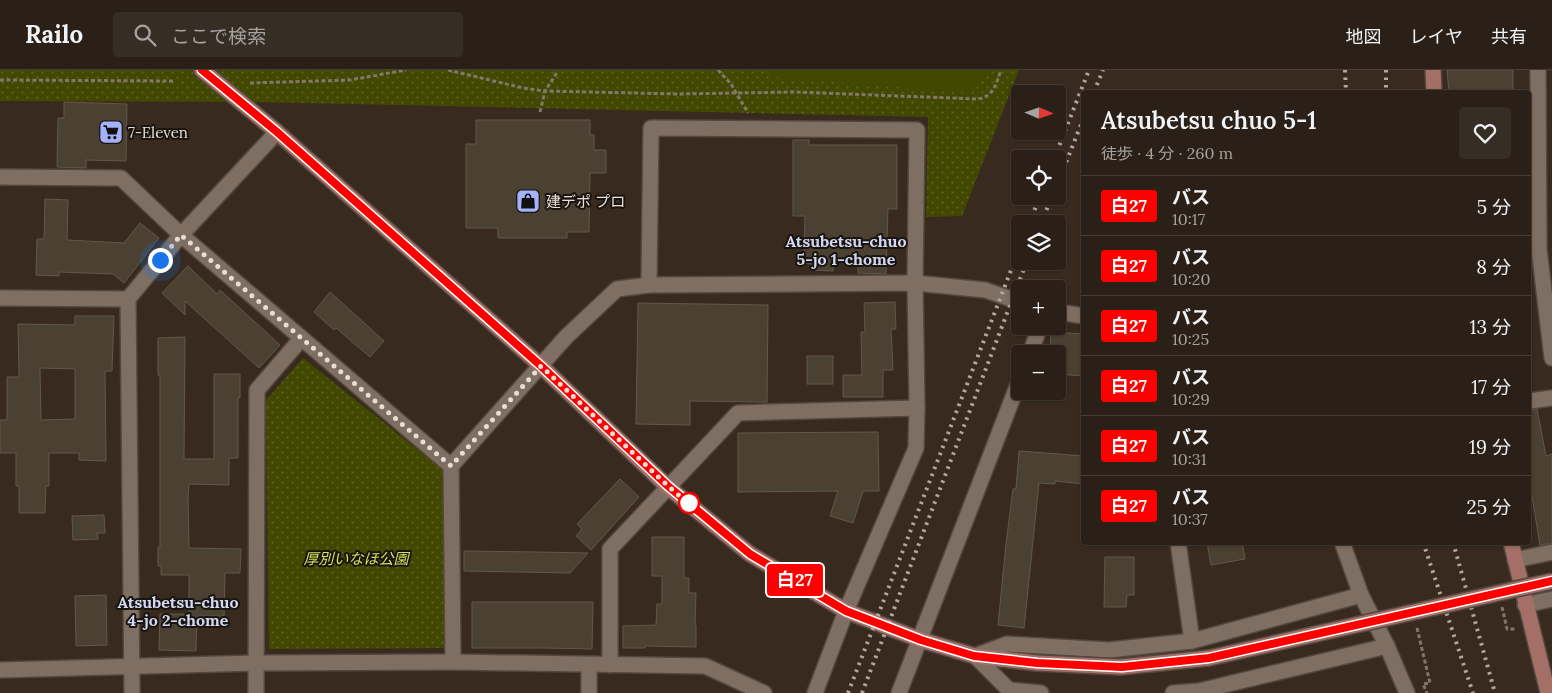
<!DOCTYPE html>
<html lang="ja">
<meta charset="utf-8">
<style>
body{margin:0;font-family:Lora,"Noto Sans JP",serif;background:#362d24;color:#f1f3f6;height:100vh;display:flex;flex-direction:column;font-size:19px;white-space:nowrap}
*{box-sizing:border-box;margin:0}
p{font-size:16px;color:#a5a3a1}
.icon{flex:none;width:28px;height:28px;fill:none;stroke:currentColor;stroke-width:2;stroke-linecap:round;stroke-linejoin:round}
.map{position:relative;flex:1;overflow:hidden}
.drawer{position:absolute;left:1081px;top:20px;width:450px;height:455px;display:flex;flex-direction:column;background:#2a2017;border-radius:5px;box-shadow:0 1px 4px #0004,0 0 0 1px #463e36}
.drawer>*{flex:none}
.badge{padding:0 10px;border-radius:4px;font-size:18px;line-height:32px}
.needle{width:32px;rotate:92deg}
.controls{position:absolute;left:1011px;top:15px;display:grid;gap:10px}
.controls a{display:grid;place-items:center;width:55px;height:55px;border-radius:5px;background:#2a2017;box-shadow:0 1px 4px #0004,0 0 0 1px #463e36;font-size:25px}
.you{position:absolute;width:25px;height:25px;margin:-12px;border:4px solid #fff;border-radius:50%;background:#1a73e8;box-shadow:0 0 0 8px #1a73e833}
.map>.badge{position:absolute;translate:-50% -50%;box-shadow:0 0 0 2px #fff}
.round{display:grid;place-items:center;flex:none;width:52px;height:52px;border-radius:5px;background:#362d24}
.summary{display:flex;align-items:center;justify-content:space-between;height:85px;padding:0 20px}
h1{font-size:24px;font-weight:600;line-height:38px}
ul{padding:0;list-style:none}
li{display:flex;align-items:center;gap:15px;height:60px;padding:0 20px;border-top:1px solid #463e36}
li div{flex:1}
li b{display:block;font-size:19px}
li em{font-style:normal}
li .badge{min-width:55px;font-weight:700;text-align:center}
header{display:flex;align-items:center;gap:30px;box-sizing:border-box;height:70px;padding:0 25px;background:#2a2017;border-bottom:1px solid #463e36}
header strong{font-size:24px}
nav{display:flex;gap:28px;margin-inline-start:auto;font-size:18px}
.search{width:350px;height:45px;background:#362d24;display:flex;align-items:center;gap:12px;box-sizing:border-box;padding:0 18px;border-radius:5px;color:#a5a3a1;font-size:19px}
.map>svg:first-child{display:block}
.green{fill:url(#green-dots)}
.pitch{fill:#424800}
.building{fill:#4a4132;stroke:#625948;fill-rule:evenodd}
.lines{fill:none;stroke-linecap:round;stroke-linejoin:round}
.street-casing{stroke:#53473e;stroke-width:18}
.secondary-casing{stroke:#53473e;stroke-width:18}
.path{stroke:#82766d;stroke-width:3;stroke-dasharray:4 2.5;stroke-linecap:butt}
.street{stroke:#7f6e62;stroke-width:15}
.secondary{stroke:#a46f66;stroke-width:15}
.rail{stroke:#b3a7a0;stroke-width:4;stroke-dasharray:2.5 5;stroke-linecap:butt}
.secondary-bridge-casing{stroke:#53473e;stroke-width:18;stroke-linecap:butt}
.secondary-bridge{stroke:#a46f66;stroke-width:15}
.line-casing{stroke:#fff;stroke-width:11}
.line{stroke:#f00;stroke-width:8}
.walk{stroke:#e8ded8;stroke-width:5;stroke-dasharray:0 9}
.stop-dot{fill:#fff;stroke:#f00;stroke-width:2.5}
.labels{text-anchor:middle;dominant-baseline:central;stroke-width:4;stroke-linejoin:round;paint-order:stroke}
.poi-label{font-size:15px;fill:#e8ded8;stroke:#1a140f;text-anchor:start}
.park-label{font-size:15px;font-style:italic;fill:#d2e060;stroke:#1a140f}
.neighbourhood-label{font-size:16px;font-weight:bold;fill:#d3d8f5;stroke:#1a140f}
</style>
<header>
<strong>Railo</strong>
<div class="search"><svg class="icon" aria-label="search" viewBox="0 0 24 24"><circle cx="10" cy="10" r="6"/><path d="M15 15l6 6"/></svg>ここで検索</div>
<nav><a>地図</a><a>レイヤ</a><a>共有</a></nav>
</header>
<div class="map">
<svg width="1552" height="623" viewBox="0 0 1552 623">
<defs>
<pattern id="green-dots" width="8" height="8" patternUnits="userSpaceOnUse" patternTransform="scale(1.25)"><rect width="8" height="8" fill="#424800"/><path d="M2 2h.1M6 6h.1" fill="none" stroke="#5d6224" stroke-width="1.8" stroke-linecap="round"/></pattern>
</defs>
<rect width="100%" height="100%" fill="#382a1f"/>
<!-- green -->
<g class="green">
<path d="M0,0H1019L962,146L926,147L928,47L261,32L0,31Z"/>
<path d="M303,288L442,399L447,578L269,579L266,330Z"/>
</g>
<!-- pitch -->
<path class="pitch" d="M766,0H993L970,23L771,7Z"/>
<!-- building -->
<g class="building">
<path d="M1447,0H1513V22H1449Z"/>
<path d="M64,32L127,34L126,91L86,90V98L57,97L58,48H64Z"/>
<path d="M476,50H590V65H594V80H606V103H590L589,162H567V168H498V158H466V74H476Z"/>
<path d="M793,70H809V75H897V139H888L886,204L858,203V190H833V201L812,200V194L804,193L805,146H793Z"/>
<path d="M45,129L68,130L67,170L124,173L140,153L159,168L124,213L113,204L59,202V206L36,205L37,169H44Z"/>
<path d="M188,196L217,224L220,220L280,275L259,298L185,231V245L162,223Z"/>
<path d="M330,222L384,271L370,287L336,258L334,260L314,242Z"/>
<path d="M895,232L896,259H891L893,300H883V327H843V305H862L861,262H865L864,233Z"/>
<path d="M638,233L768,235L767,332L690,331V355L636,354Z"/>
<path d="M75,246H114L112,301H105L106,391L79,390V383H49V416H46L45,443H19V416H16V383H0V350H7V307H19L18,254L75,255ZM40,298L75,299V349L41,350Z"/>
<path d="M1051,262L1084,264V306L1058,304V284H1050Z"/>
<path d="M185,267L184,389H214V304H240V328H238V388H229V415L189,414L188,425L189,478L241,479L240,503H225L224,546H197L196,581L159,580L160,544H189V505H161V496H158V477H160V305H158V268Z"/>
<rect x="807" y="286" width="26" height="28"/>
<path d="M1537,339L1546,386L1552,384V473L1540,475L1531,420H1529V340Z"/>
<path d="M878,362L879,421H863L853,453L830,446L838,421L738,422V363Z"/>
<path d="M1019,381L1084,386V414L1055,411V414L1039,413L1024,558L998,555L1006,474L1013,419H1016Z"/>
<path d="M620,409L639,427L591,480L576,466L582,459L577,454Z"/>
<path d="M104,445L105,463H97L98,469L73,470L72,446Z"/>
<path d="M652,467H684V508H689V523H696L695,555H696V577L645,576V578H623V556L656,555L657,534H662V506H652Z"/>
<path d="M1207,472H1242L1245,489L1211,495Z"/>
<path d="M464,481L537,482L588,483L570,503L464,501Z"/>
<path d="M1105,487H1134V525H1127L1126,537H1104Z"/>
<path d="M106,525L107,575L76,576L75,526Z"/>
<path d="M472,532H593L592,579L545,578H472Z"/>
</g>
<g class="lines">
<!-- street casing -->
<g class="street-casing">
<g id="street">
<path d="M1538,0L1539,179L1552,288"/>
<path d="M0,107L121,108L181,165L451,396"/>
<path d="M649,215L651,58L917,60L915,213L917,338L916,378L846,541L815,623"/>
<path d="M0,228L128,229"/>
<path d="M1058,242L1084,246"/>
<path d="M1030,284L1040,256"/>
<path d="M1529,331L1552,328"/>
<path d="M1178,472L1192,571"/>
<path d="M1342,472L1361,525L1387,576L1407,623"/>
<path d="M1515,490L1552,482"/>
<path d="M1525,535L1552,529"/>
<path d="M453,592L451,396L566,267L617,219L649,215L915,213L985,220L1020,232"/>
<path d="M610,595V479L738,343L917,338"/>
<path d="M0,600L257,593L453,592L705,596L764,623"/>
<path d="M132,623L128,229L181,165L277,62"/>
<path d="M256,623L257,320L301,269"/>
<path d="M589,623V595"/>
<path d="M899,623L1020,309"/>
<path d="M1041,623L1009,620L975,586L1007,574L1109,580L1192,571L1361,525"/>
<path d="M1173,623L1199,621L1387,576"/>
</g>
</g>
<!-- secondary casing -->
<g class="secondary-casing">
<g id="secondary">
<path d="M202,0L277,62L541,296L668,417L750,484L846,541L921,570L975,586L1037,593"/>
<path d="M1433,0L1434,22"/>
<path d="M1511,472L1548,623"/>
</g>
</g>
<!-- path -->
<g class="path">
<path d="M448,0L523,18L545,21L678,24L794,22L978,29C994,26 996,14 1001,0"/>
<path d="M718,0L731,14L748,43"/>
<path d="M0,10L173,11"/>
<path d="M250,13L350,10L406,0"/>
<path d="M540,42L545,21L556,4V0"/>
<path d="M1502,537L1507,559H1515"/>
<path d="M1417,558L1430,613L1423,614L1427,623"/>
</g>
<!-- street -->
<use href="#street" class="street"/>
<!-- secondary -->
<use href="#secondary" class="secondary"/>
<!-- rail -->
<g class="rail">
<path d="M1345,0L1346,22"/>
<path d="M1386,0V22"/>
<path d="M1094,22L1103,0"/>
<path d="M1054,89L1089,0"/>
<path d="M1058,113L1084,47"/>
<path d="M1029,154L1040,126"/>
<path d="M1041,154L1052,126"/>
<path d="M1423,472L1473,623"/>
<path d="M1453,472L1495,623"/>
<path d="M848,623L1020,177"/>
<path d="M862,623L1027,191"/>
</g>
<!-- secondary-bridge casing -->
<g class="secondary-bridge-casing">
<path id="secondary-bridge" d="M1037,593L1121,597L1209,588L1552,511"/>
</g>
<!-- secondary-bridge -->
<use href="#secondary-bridge" class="secondary-bridge"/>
</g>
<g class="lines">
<!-- line casing -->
<g class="line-casing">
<path id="line" d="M202,0L277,62L541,296L668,416L750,484L846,541L921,570L974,586L1037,593L1122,597L1209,588L1552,511"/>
</g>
<!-- line -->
<use href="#line" class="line"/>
<!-- walk -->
<path class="walk" d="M160,190L181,165L451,396L541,296L668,416L695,439L689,433"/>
</g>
<!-- icons -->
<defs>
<g id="supermarket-square" transform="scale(1.25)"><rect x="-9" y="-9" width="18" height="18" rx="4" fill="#a6b1fc" stroke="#1a140f"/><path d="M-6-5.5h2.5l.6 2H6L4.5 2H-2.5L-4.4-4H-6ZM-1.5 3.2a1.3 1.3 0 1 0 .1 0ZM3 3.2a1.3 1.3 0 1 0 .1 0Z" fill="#111"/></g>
<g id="shop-square" transform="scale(1.25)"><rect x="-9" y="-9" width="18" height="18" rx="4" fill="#a6b1fc" stroke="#1a140f"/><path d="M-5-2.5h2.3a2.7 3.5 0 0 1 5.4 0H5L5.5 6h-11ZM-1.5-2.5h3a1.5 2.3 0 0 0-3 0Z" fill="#111"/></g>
</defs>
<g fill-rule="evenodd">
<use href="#supermarket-square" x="111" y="62"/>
<use href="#shop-square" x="528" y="131"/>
</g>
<!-- markers -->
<circle class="stop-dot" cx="689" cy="433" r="10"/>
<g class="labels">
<!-- poi labels -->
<g class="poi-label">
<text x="128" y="62">7-Eleven</text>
<text x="546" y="131">建デポ プロ</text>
</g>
<!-- park labels -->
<g class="park-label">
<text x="356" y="488">厚別いなほ公園</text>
</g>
<!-- neighbourhood labels -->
<g class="neighbourhood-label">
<text x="846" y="171">Atsubetsu-chuo<tspan x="846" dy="18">5-jo 1-chome</tspan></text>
<text x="178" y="532">Atsubetsu-chuo<tspan x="178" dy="18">4-jo 2-chome</tspan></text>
</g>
</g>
</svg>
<div class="controls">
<a><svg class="needle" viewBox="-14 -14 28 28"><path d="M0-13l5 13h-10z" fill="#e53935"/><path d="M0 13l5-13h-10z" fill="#a5a3a1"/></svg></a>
<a><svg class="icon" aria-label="locate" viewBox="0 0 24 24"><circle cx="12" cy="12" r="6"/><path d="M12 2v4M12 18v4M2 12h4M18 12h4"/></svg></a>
<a><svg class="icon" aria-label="layers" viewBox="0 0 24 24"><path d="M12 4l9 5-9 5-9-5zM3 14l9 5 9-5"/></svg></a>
<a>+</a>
<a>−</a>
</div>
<div class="you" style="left:160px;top:190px"></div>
<b class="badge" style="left:795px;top:510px;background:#f00;color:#fff">白27</b>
<section class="drawer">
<div class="summary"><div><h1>Atsubetsu chuo 5-1</h1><p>徒歩 · 4 分 · 260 m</p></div><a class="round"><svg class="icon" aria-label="heart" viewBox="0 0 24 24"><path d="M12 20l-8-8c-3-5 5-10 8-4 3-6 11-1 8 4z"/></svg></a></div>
<ul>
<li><span class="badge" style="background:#f00;color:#fff">白27</span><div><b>バス</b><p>10:17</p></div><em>5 分</em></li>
<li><span class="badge" style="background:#f00;color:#fff">白27</span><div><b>バス</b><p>10:20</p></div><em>8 分</em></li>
<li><span class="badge" style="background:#f00;color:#fff">白27</span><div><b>バス</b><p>10:25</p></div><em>13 分</em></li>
<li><span class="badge" style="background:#f00;color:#fff">白27</span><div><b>バス</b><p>10:29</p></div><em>17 分</em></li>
<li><span class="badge" style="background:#f00;color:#fff">白27</span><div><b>バス</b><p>10:31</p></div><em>19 分</em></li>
<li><span class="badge" style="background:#f00;color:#fff">白27</span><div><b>バス</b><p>10:37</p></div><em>25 分</em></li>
</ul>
</section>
</div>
